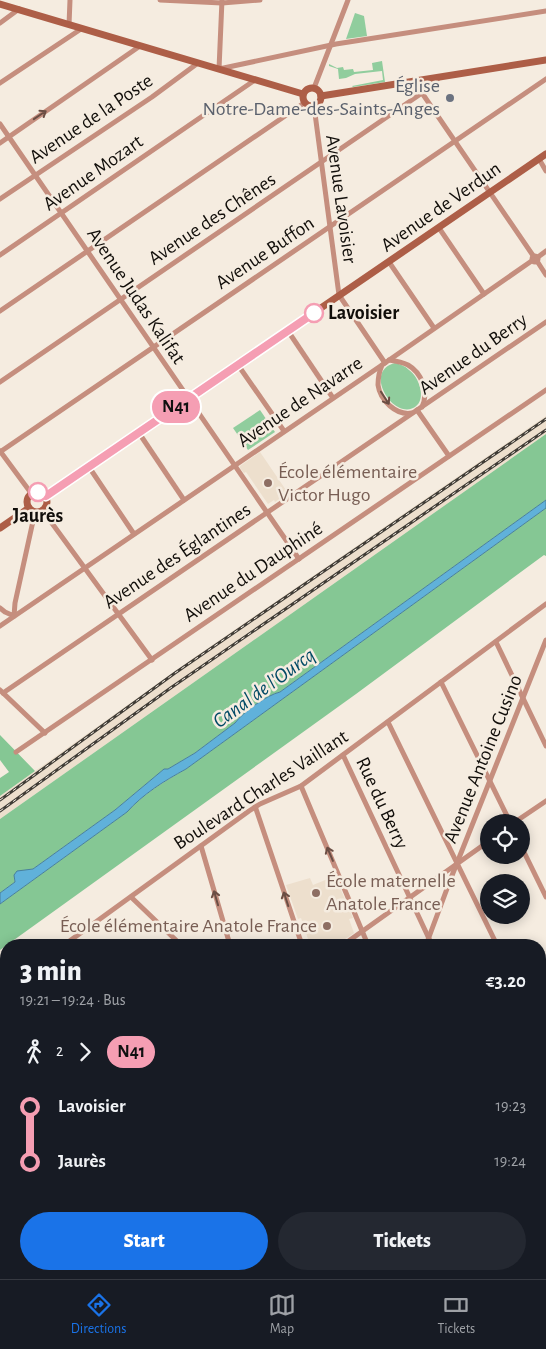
<!DOCTYPE html>
<meta charset="utf-8">
<style>
body{margin:0;font-family:"Alegreya Sans",sans-serif;background:#242831;color:#f1f3f6;height:100vh;display:flex;flex-direction:column;font-size:19px;white-space:nowrap}
*{box-sizing:border-box;margin:0}
p{font-size:16px;color:#9ea1a6}
.icon{flex:none;width:28px;height:28px;fill:none;stroke:currentColor;stroke-width:2;stroke-linecap:round;stroke-linejoin:round}
.map{position:relative;flex:1;overflow:hidden}
.side{position:absolute;left:0px;top:939px;width:546px;height:341px;display:flex;flex-direction:column;background:#171b24;border-radius:20px 20px 0 0;box-shadow:0 2px 12px #0003}
.side>*{flex:none}
.badge{padding:0 10px;border-radius:16px;font-size:18px;line-height:32px}
.fabs{position:absolute;left:480px;top:814px;display:grid;gap:10px}
.fabs a{display:grid;place-items:center;width:50px;height:50px;border-radius:50%;background:#171b24;box-shadow:0 2px 12px #0003;font-size:25px}
.map>.badge{position:absolute;translate:-50% -50%;box-shadow:0 0 0 2px #fff}
.legs{display:flex;align-items:center;gap:8px;height:55px;padding:0 20px;font-size:16px}
.legs p{margin-inline-start:auto}
.head{display:flex;align-items:center;justify-content:space-between;height:85px;padding:0 20px}
h1{font-size:28px;font-weight:800;line-height:38px}
.cta{display:flex;gap:10px;margin-top:auto;padding:10px 20px}
.cta a{flex:1;height:58px;border-radius:30px;background:#1a73e8;color:#fff;font-size:20px;font-weight:800;line-height:58px;text-align:center}
.cta a+a{background:#242831;color:#f1f3f6}
ul{padding:0 20px;list-style:none}
li{display:flex;align-items:center;gap:18px;height:55px;font-size:19px}
li i{display:grid;place-items:center;width:8px;height:100%;margin:0 6px;background:currentColor}
li i::after{content:'';width:12px;height:12px;margin:-6px;border:4px solid;border-radius:50%;background:#171b24}
li p{margin-inline-start:auto}
li:first-child i{background:linear-gradient(#0000 50%,currentColor 0)}
li:last-child i{background:linear-gradient(currentColor 50%,#0000 0)}
.tab-bar{display:flex;justify-content:space-around;align-items:center;height:70px;border-top:1px solid #363941;background:#171b24;font-size:14px;color:#9ea1a6}
.tab-bar a{display:grid;justify-items:center;gap:2px}
.tab-bar .current{color:#1a73e8}
.map>svg:first-child{display:block}
.built{fill:#eddfcd}
.green{fill:#90cd9d}
.forest{fill:#85c794}
.water{fill:#60b1da;stroke:#48809c}
.lines{fill:none;stroke-linecap:round;stroke-linejoin:round}
.street{stroke:#c58e7e;stroke-width:5}
.secondary{stroke:#ad5e47;stroke-width:7}
.rail-casing{stroke:#403c36;stroke-width:3}
.rail{stroke:#f5ece0;stroke-width:1;stroke-dasharray:4;stroke-linecap:butt}
.oneway{stroke:#6b4e44}
.line-1-casing{stroke:#fff;stroke-width:11}
.line-1{stroke:#f59eb3;stroke-width:8}
.worship-dot{fill:#6b7280;stroke:#f5ece0;stroke-width:2}
.stop-1-dot{fill:#fff;stroke:#f59eb3;stroke-width:2.5}
.education-dot{fill:#8d6e63;stroke:#f5ece0;stroke-width:2}
.labels{text-anchor:middle;dominant-baseline:central;stroke-width:5;stroke-linejoin:round;paint-order:stroke}
.worship-label{font-size:20px;fill:#5b616d;stroke:#f5ece0;text-anchor:end}
.street-label{font-size:20px;fill:#110e0a;stroke:#f5ece0}
.stop-label{font-size:20px;font-weight:bold;fill:#110e0a;stroke:#f5ece0;text-anchor:start}
.education-label{font-size:20px;fill:#785e54;stroke:#f5ece0;text-anchor:start}
.water-label{font-size:21px;font-style:italic;fill:#014965;stroke:#f5ece0}
</style>
<div class="map">
<svg width="546" height="1279" viewBox="0 0 546 1279">
<rect width="100%" height="100%" fill="#f5ece0"/>
<!-- built -->
<g class="built">
<path d="M546,416V434L0,819V796L192,659Z"/>
<path d="M260,452L288,493L275,502L274,500L268,504L246,472L244,473L240,468V466Z"/>
<path d="M335,876L353,918L349,919L354,933L336,945H310L301,918L298,919L286,885L310,878L313,885Z"/>
<path d="M244,1274H292L284,1279H236Z"/>
</g>
<!-- green -->
<g class="green">
<path d="M355,13L364,16L367,36L346,39Z"/>
<path d="M382,61L385,82L353,87L352,86L383,80L382,71L355,74L346,78L339,79L338,69L329,66V64L337,68L343,67L344,70L353,69L354,72L373,70L372,63Z"/>
<path d="M395,363C400,364 405,366 409,370C419,377 427,399 415,407C394,421 362,371 395,363Z"/>
<path d="M260,410L275,432L248,450L233,428Z"/>
<path d="M125,1274H191L194,1279H126Z"/>
</g>
<!-- forest -->
<g class="forest">
<path d="M546,434V500L280,692C267,695 243,712 235,723L195,753L168,769H164L115,810L33,869L28,870L14,878L15,882L0,893V819Z"/>
<path d="M546,508V556L544,555L356,694L0,950V904L127,812C143,794 165,781 186,769Z"/>
<path d="M0,735L35,771L0,796V778L9,772L0,760Z"/>
</g>
<!-- water -->
<path class="water" d="M546,500V508L186,769C164,781 143,794 127,812L0,904V893L15,882L14,875L17,871L33,869L115,810L164,769H168L195,753L235,723C243,712 267,695 280,692Z"/>
<g class="lines">
<!-- street -->
<g class="street">
<path d="M160,0L222,3L260,0"/>
<path d="M222,0L219,69L336,44L546,11"/>
<path d="M0,23L19,9"/>
<path d="M69,25L70,0"/>
<path d="M415,81L422,93L534,257"/>
<path d="M0,83L81,29"/>
<path d="M314,88L348,0"/>
<path d="M314,106L339,295L385,363"/>
<path d="M0,124L299,559"/>
<path d="M0,143L140,46"/>
<path d="M539,159L546,171"/>
<path d="M0,199L152,97L198,63"/>
<path d="M439,228L484,294"/>
<path d="M0,255L255,80"/>
<circle cx="535" cy="259" r="3"/>
<path d="M538,257L546,251"/>
<path d="M537,261L546,275"/>
<path d="M389,262L434,328"/>
<path d="M0,311L304,103"/>
<path d="M288,331L333,398"/>
<path d="M389,360C396,361 402,362 408,365C422,373 429,392 422,407"/>
<path d="M238,365L284,431"/>
<path d="M382,365C379,372 378,377 378,385C380,400 396,416 412,413"/>
<path d="M0,382L422,93L433,85L439,77"/>
<path d="M417,410L449,456"/>
<path d="M139,433L184,500"/>
<path d="M0,451L31,493"/>
<path d="M0,452L546,79"/>
<path d="M89,467L134,534"/>
<path d="M43,511L152,660"/>
<path d="M0,608L5,612L14,616L15,603L35,512"/>
<path d="M0,626L382,365L533,260"/>
<path d="M496,642L546,746"/>
<path d="M441,682L510,822"/>
<path d="M0,690L45,733"/>
<path d="M3,693L546,322"/>
<path d="M388,722L497,945"/>
<path d="M16,752L546,390"/>
<path d="M343,755L432,945"/>
<path d="M301,786L368,945"/>
<path d="M255,806L302,945"/>
<path d="M515,822L546,801"/>
<path d="M201,846L230,945"/>
<path d="M521,846L546,897"/>
<path d="M131,897L181,945"/>
<path d="M64,945L249,811L260,804L301,786L546,604"/>
<path d="M343,945L489,841"/>
<path d="M426,945L451,878L546,640"/>
<path d="M0,991L6,987"/>
<path d="M0,1024L6,1030"/>
<path d="M540,1035L546,1047"/>
<path d="M540,1054L546,1050"/>
<path d="M0,1101L6,1107"/>
<path d="M540,1182L546,1196"/>
<path d="M0,1184L6,1191"/>
<path d="M540,1246L546,1247"/>
<path d="M124,1274L125,1279"/>
<path d="M196,1274L198,1279"/>
<path d="M367,1274L368,1279"/>
<path d="M436,1274L438,1279"/>
<path d="M507,1274L509,1279"/>
<path d="M0,1278L1,1279"/>
<path d="M66,1279L74,1274"/>
<path d="M293,1279L302,1274"/>
</g>
<!-- secondary -->
<g class="secondary">
<path d="M0,4L303,94"/>
<circle cx="312" cy="97" r="9"/>
<path d="M321,96L546,60"/>
<circle cx="37" cy="502" r="10"/>
<path d="M46,496L546,154"/>
<path d="M0,528L29,508"/>
</g>
<!-- rail casing -->
<g class="rail-casing">
<g id="rail">
<path d="M0,800L175,673L546,419"/>
<path d="M0,811L172,687L546,430"/>
</g>
</g>
<!-- rail -->
<use href="#rail" class="rail"/>
</g>
<!-- one-way arrows -->
<defs><path id="oneway-shaft" d="M-6 0H5M1.5-3L5.5 0L1.5 3" fill="none" stroke-width="1.6" stroke-linecap="round" stroke-linejoin="round" transform="scale(1.25)"/></defs>
<g class="oneway">
<use href="#oneway-shaft" transform="translate(40 115) rotate(-34)"/>
<use href="#oneway-shaft" transform="translate(385 398) rotate(57)"/>
<use href="#oneway-shaft" transform="translate(330 854) rotate(-113)"/>
<use href="#oneway-shaft" transform="translate(216 898) rotate(-106)"/>
<use href="#oneway-shaft" transform="translate(286 899) rotate(-108)"/>
</g>
<g class="lines">
<!-- line-1 casing -->
<g class="line-1-casing">
<path id="line-1" d="M38,492L44,494L46,496L314,313"/>
</g>
<!-- line-1 -->
<use href="#line-1" class="line-1"/>
</g>
<!-- markers -->
<circle class="worship-dot" cx="450" cy="98" r="5"/>
<g class="stop-1-dot">
<circle cx="314" cy="313" r="9"/>
<circle cx="38" cy="492" r="9"/>
</g>
<g class="education-dot">
<circle cx="268" cy="483" r="5"/>
<circle cx="316" cy="893" r="5"/>
<circle cx="327" cy="926" r="5"/>
</g>
<g class="labels">
<!-- worship labels -->
<g class="worship-label">
<text x="440" y="86">Église<tspan x="440" dy="23">Notre-Dame-des-Saints-Anges</tspan></text>
</g>
<!-- street labels -->
<g class="street-label">
<text transform="translate(91 119) rotate(-34)">Avenue de la Poste</text>
<text transform="translate(93 173) rotate(-35)">Avenue Mozart</text>
<text transform="translate(341 199) rotate(82)">Avenue Lavoisier</text>
<text transform="translate(441 207) rotate(-35)">Avenue de Verdun</text>
<text transform="translate(212 219) rotate(-34)">Avenue des Chênes</text>
<text transform="translate(265 253) rotate(-34)">Avenue Buffon</text>
<text transform="translate(136 296) rotate(56)">Avenue Judas Kalifat</text>
<text transform="translate(473 354) rotate(-35)">Avenue du Berry</text>
<text transform="translate(300 402) rotate(-34)">Avenue de Navarre</text>
<text transform="translate(177 556) rotate(-34)">Avenue des Églantines</text>
<text transform="translate(253 572) rotate(-34)">Avenue du Dauphiné</text>
<text transform="translate(483 759) rotate(-68)">Avenue Antoine Cusino</text>
<text transform="translate(261 790) rotate(-33)">Boulevard Charles Vaillant</text>
<text transform="translate(382 803) rotate(65)">Rue du Berry</text>
</g>
<!-- stop labels -->
<g class="stop-label">
<text x="328" y="313">Lavoisier</text>
<text x="38" y="516" text-anchor="middle">Jaurès</text>
</g>
<!-- education labels -->
<g class="education-label">
<text x="278" y="472">École élémentaire<tspan x="278" dy="23">Victor Hugo</tspan></text>
<text x="326" y="881">École maternelle<tspan x="326" dy="23">Anatole France</tspan></text>
<text x="317" y="926" text-anchor="end">École élémentaire Anatole France</text>
</g>
<!-- water labels -->
<g class="water-label">
<text transform="translate(264 688) rotate(-36)">Canal de l'Ourcq</text>
</g>
</g>
</svg>
<div class="fabs">
<a><svg class="icon" aria-label="locate" viewBox="0 0 24 24"><circle cx="12" cy="12" r="6"/><path d="M12 2v4M12 18v4M2 12h4M18 12h4"/></svg></a>
<a><svg class="icon" aria-label="layers" viewBox="0 0 24 24"><path d="M12 4l9 5-9 5-9-5zM3 14l9 5 9-5"/></svg></a>
</div>
<b class="badge" style="left:176px;top:407px;background:#f59eb3;color:#111">N41</b>
<section class="side">
<div class="head"><div><h1>3 min</h1><p>19:21 – 19:24 · Bus</p></div><b>€3.20</b></div>
<div class="legs"><svg class="icon" aria-label="walk" viewBox="0 0 24 24"><circle cx="13" cy="4" r="2"/><path d="M13 8l-2 6 4 7M11 14l-3 7M7 12l3-4h3l4 4"/></svg>2<svg class="icon" aria-label="forward" viewBox="0 0 24 24"><path d="M9 5l7 7-7 7"/></svg><b class="badge" style="background:#f59eb3;color:#111">N41</b></div>
<ul>
<li><i style="color:#f59eb3"></i><b>Lavoisier</b><p>19:23</p></li>
<li><i style="color:#f59eb3"></i><b>Jaurès</b><p>19:24</p></li>
</ul>
<div class="cta"><a>Start</a><a>Tickets</a></div>
</section>
</div>
<nav class="tab-bar">
<a class="current"><svg class="icon" aria-label="directions" viewBox="0 0 24 24"><path d="M12 3l9 9-9 9-9-9zM9 14v-3h6M13 9l2 2-2 2"/></svg>Directions</a>
<a><svg class="icon" aria-label="map" viewBox="0 0 24 24"><path d="M3 6l6-2 6 2 6-2v14l-6 2-6-2-6 2zM9 4v14M15 6v14"/></svg>Map</a>
<a><svg class="icon" aria-label="tickets" viewBox="0 0 24 24"><path d="M3 7h18v10H3zM15 7v10"/></svg>Tickets</a>
</nav>
